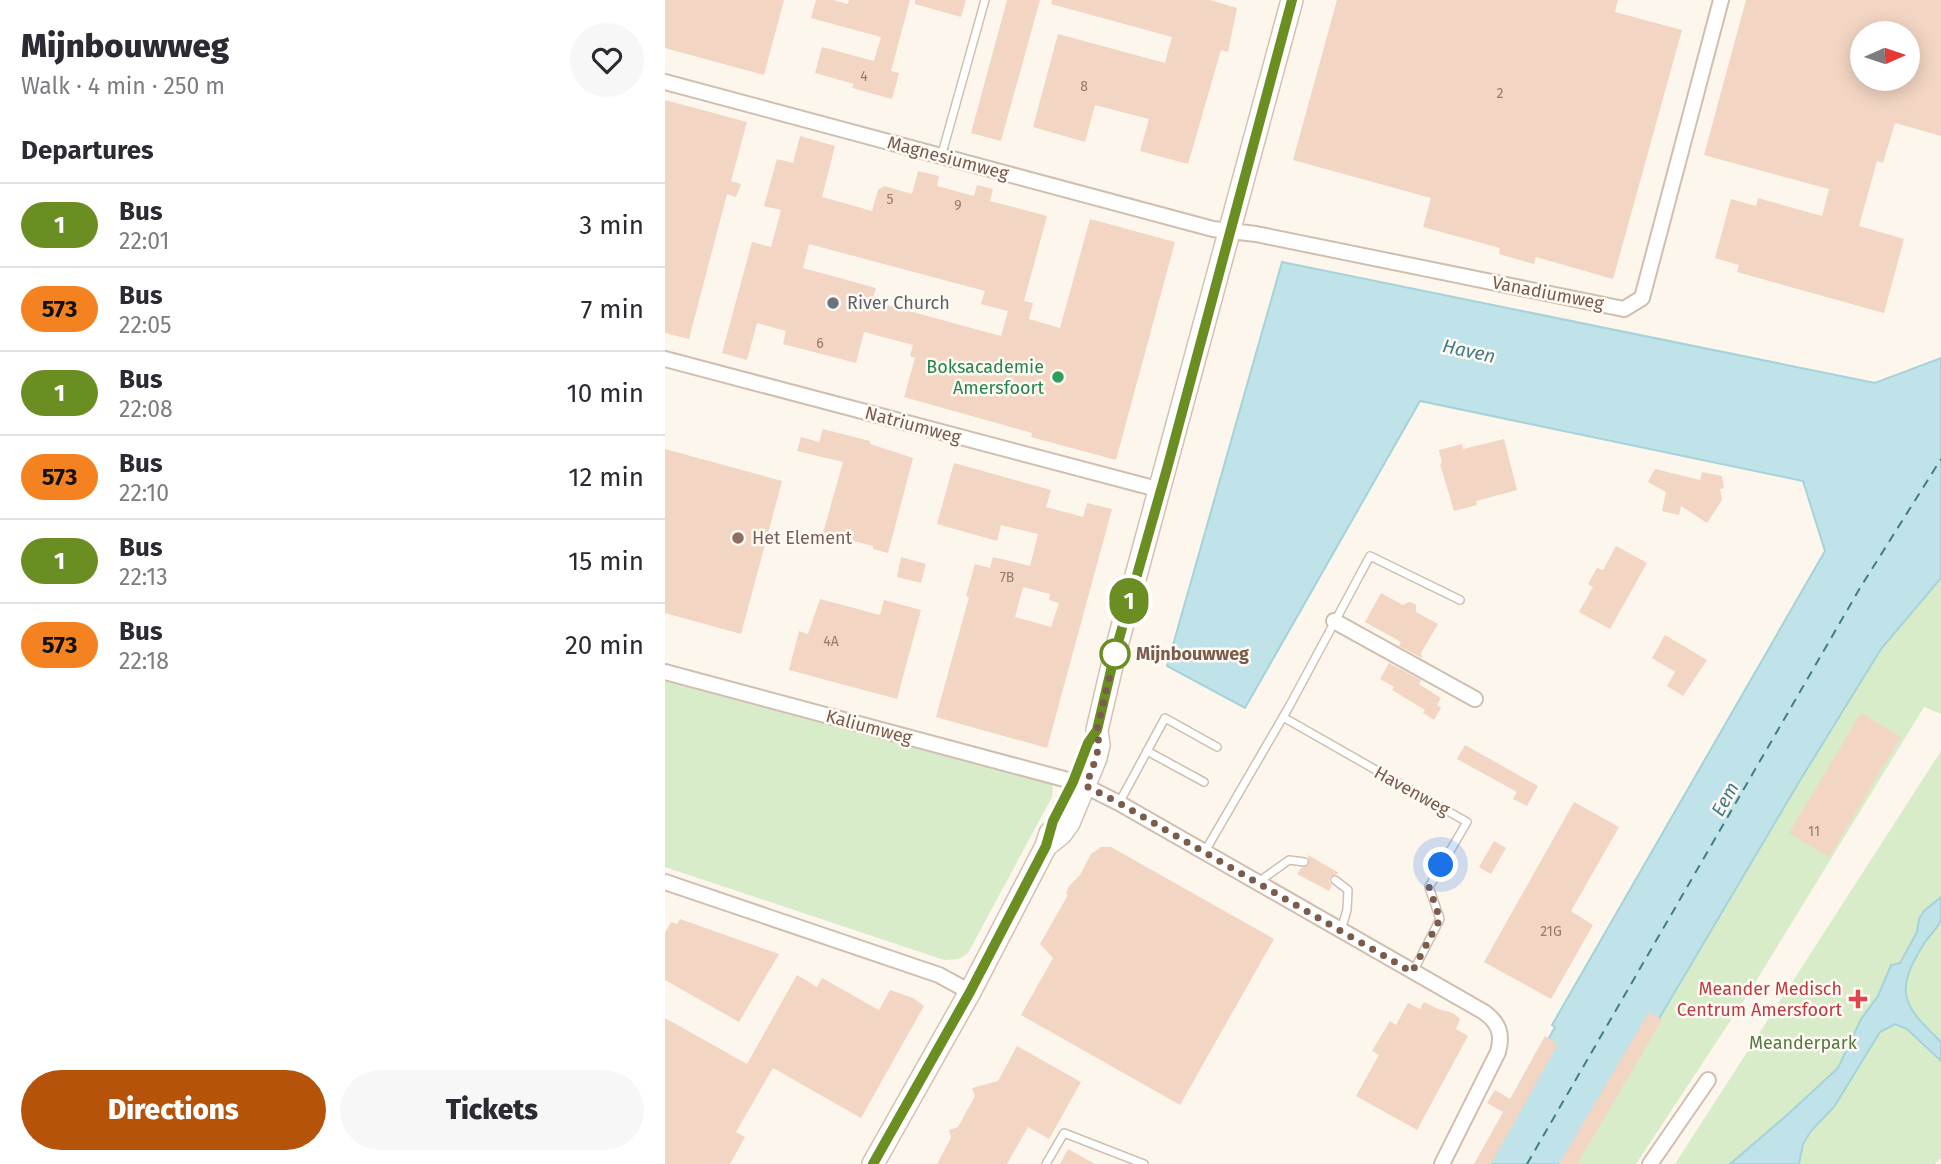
<!DOCTYPE html>
<meta charset="utf-8">
<style>
body{margin:0;font-family:"Fira Sans",sans-serif;background:#f7f7f7;color:#2b2b33;height:100vh;display:flex;flex-direction:column;font-size:26px;white-space:nowrap}
*{box-sizing:border-box;margin:0}
p{font-size:23px;color:#7c7c81}
.icon{flex:none;width:38px;height:38px;fill:none;stroke:currentColor;stroke-width:2;stroke-linecap:round;stroke-linejoin:round}
.map{position:relative;flex:1;overflow:hidden}
.details{display:flex;flex-direction:column;background:#fff;width:665px}
.details>*{flex:none}
.badge{padding:0 14px;border-radius:23px;font-size:24px;line-height:46px}
.needle{width:46px;rotate:87deg}
.buttons{position:absolute;left:1185px;top:21px;display:grid;gap:14px}
.buttons a{display:grid;place-items:center;width:70px;height:70px;border-radius:50%;background:#fff;box-shadow:0 4px 18px #0003;font-size:35px}
.you{position:absolute;width:35px;height:35px;margin:-18px;border:5px solid #fff;border-radius:50%;background:#1a73e8;box-shadow:0 0 0 10px #1a73e833}
.map>.badge{position:absolute;translate:-50% -50%;box-shadow:0 0 0 4px #fff}
h2{padding:0 21px;font-size:26px;line-height:63px}
.round{display:grid;place-items:center;flex:none;width:74px;height:74px;border-radius:37px;background:#f7f7f7}
.overview{display:flex;align-items:center;justify-content:space-between;height:119px;padding:0 21px}
h1{font-size:33px;font-weight:800;line-height:52px}
.cta{display:flex;gap:14px;margin-top:auto;padding:14px 21px}
.cta a{flex:1;height:80px;border-radius:42px;background:#b45309;color:#fff;font-size:28px;font-weight:800;line-height:80px;text-align:center}
.cta a+a{background:#f7f7f7;color:#2b2b33}
ul{padding:0;list-style:none}
li{display:flex;align-items:center;gap:21px;height:84px;padding:0 21px;border-top:2px solid #e1e1e2}
li div{flex:1}
li b{display:block;font-size:26px}
li em{font-style:normal}
li .badge{min-width:77px;font-weight:700;text-align:center}
main{display:flex;flex:1;min-height:0}
.map>svg:first-child{display:block}
.green{fill:#d8ecc9}
.water{fill:#bfe3e8;stroke:#a5d3da;stroke-width:2}
.lines{fill:none;stroke-linecap:round;stroke-linejoin:round}
.ferry{stroke:#437c86;stroke-width:2;stroke-dasharray:9 7;stroke-linecap:butt}
.building{fill:#f3d5c3;fill-rule:evenodd}
.lane-casing{stroke:#d1beb0;stroke-width:10}
.street-casing{stroke:#d1beb0;stroke-width:18}
.secondary-casing{stroke:#d6c0b0;stroke-width:24}
.lane{stroke:#fff;stroke-width:7}
.street{stroke:#fff;stroke-width:14}
.secondary{stroke:#fff;stroke-width:21}
.line-casing{stroke:#fff;stroke-width:16}
.line{stroke:#6b8e23;stroke-width:10}
.walk{stroke:#7a5c4d;stroke-width:7;stroke-dasharray:0 12.6}
.worship-dot{fill:#6b7280;stroke:#fffaf3;stroke-width:2.5}
.leisure-dot{fill:#2e9e5b;stroke:#fffaf3;stroke-width:2.5}
.education-dot{fill:#8d6e63;stroke:#fffaf3;stroke-width:2.5}
.stop-dot{fill:#fff;stroke:#6b8e23;stroke-width:3.5}
.health-dot{fill:#e0444e;stroke:#fffaf3;stroke-width:2.5}
.labels{text-anchor:middle;dominant-baseline:central;stroke-width:5;stroke-linejoin:round;paint-order:stroke}
.number-label{font-size:14px;fill:#987a6a}
.street-label{font-size:18px;fill:#7a5c4d;stroke:#fffaf3}
.worship-label{font-size:18px;fill:#5b616d;stroke:#fffaf3;text-anchor:start}
.leisure-label{font-size:18px;fill:#27864d;stroke:#fffaf3;text-anchor:end}
.education-label{font-size:18px;fill:#785e54;stroke:#fffaf3;text-anchor:start}
.stop-label{font-size:18px;font-weight:bold;fill:#7a5c4d;stroke:#fffaf3;text-anchor:start}
.health-label{font-size:18px;fill:#be3a42;stroke:#fffaf3;text-anchor:end}
.park-label{font-size:18px;fill:#537a41;stroke:#fffaf3}
.water-label{font-size:19px;font-style:italic;fill:#437c86;stroke:#fffaf3}
</style>
<main>
<section class="details">
<div class="overview"><div><h1>Mijnbouwweg</h1><p>Walk · 4 min · 250 m</p></div><a class="round"><svg class="icon" aria-label="heart" viewBox="0 0 24 24"><path d="M12 20l-8-8c-3-5 5-10 8-4 3-6 11-1 8 4z"/></svg></a></div>
<h2>Departures</h2>
<ul>
<li><span class="badge" style="background:#6b8e23;color:#fff">1</span><div><b>Bus</b><p>22:01</p></div><em>3 min</em></li>
<li><span class="badge" style="background:#f58220;color:#111">573</span><div><b>Bus</b><p>22:05</p></div><em>7 min</em></li>
<li><span class="badge" style="background:#6b8e23;color:#fff">1</span><div><b>Bus</b><p>22:08</p></div><em>10 min</em></li>
<li><span class="badge" style="background:#f58220;color:#111">573</span><div><b>Bus</b><p>22:10</p></div><em>12 min</em></li>
<li><span class="badge" style="background:#6b8e23;color:#fff">1</span><div><b>Bus</b><p>22:13</p></div><em>15 min</em></li>
<li><span class="badge" style="background:#f58220;color:#111">573</span><div><b>Bus</b><p>22:18</p></div><em>20 min</em></li>
</ul>
<div class="cta"><a>Directions</a><a>Tickets</a></div>
</section>
<div class="map">
<svg width="1276" height="1164" viewBox="0 0 1276 1164">
<rect width="100%" height="100%" fill="#fdf6ec"/>
<!-- green -->
<g class="green">
<path d="M1276,578V714L1259,707L1085,991L971,1164H908L1134,782L1216,649Z"/>
<path d="M0,677L382,779L388,787L387,797L303,953L294,959L279,960L0,867Z"/>
<path d="M1276,751V897L1259,911L1254,919L1253,932L1235,963L1226,965L1213,996L1196,1019L1173,1068L1121,1116L1065,1164H1010Z"/>
<path d="M1276,919V1042C1264,1031 1250,1019 1243,1004C1231,979 1262,940 1276,919Z"/>
<path d="M1230,1023L1242,1029L1276,1061V1158L1270,1164H1134L1138,1145L1146,1131L1169,1107L1215,1032Z"/>
</g>
<!-- water -->
<g class="water">
<path d="M617,262L1210,383L1276,358V578L1216,649L1134,782L908,1164H815L890,1027L887,1025L1160,551L1138,481L755,401L580,708L502,666Z"/>
<path d="M1276,897C1276,903 1276,913 1276,919C1274,927 1265,935 1260,942C1229,991 1236,1004 1276,1042V1061L1242,1029L1230,1024L1215,1032L1169,1107L1146,1131L1138,1144L1134,1164H1065L1121,1116L1173,1068L1196,1019L1213,996L1226,965L1235,963L1252,932L1254,919L1259,911Z"/>
</g>
<g class="lines">
<!-- ferry -->
<path class="ferry" d="M862,1164L1195,588L1276,459"/>
</g>
<!-- building -->
<g class="building">
<path d="M0,0H119L99,75L0,48Z"/>
<path d="M151,0H168L183,4L184,0H245L226,71L234,73L227,99L187,88L189,84L150,73L157,47L209,61L216,37L146,18Z"/>
<path d="M250,0H301L296,17L250,4Z"/>
<path d="M342,0H375L336,141L306,133Z"/>
<path d="M387,0H545L572,8L563,52L556,50L523,164L475,151L484,119L430,105L420,142L368,127L393,34L500,63L507,37L386,4Z"/>
<path d="M672,0H953L950,12L1017,30L948,279L871,257L869,264L834,254L835,248L758,227L766,198L628,160Z"/>
<path d="M1081,0H1276V136L1230,123L1218,163L1212,161L1194,226L1239,239L1219,313L1072,272L1074,265L1050,258L1066,199L1091,206L1093,198L1157,216L1164,189L1039,155ZM1197,33H1242V79H1197Z"/>
<path d="M0,100L82,122L66,181L76,184L71,197L62,194L24,339L0,333Z"/>
<path d="M135,136L170,146L157,197L207,211L213,190L219,186L247,194L253,171L274,176L272,186L309,196L312,185L328,189L325,201L382,216L359,301L368,303L364,319L395,328L425,219L510,242L451,460L366,437L367,433L239,397L250,358L245,356L248,345L199,332L191,363L118,344L121,331L92,323L82,360L57,353L87,242L106,247L116,210L99,206L112,159L128,163ZM144,244L320,291L316,304L343,311L336,336L207,301L211,288L138,268Z"/>
<path d="M158,429L205,441V444L248,458L223,553L208,549V546L158,533L178,462L132,451L136,437L154,442Z"/>
<path d="M839,439L852,490L811,501L812,505L789,511L775,464L777,463L774,450L797,444L798,449Z"/>
<path d="M0,449L117,481L76,634L0,613Z"/>
<path d="M289,463L386,490L381,507L418,517L422,503L447,509L382,748L271,717L304,597L301,596L310,564L325,568L328,557L365,566L373,534L336,525L332,541L272,524ZM358,587L385,594L384,600L394,603L386,627L350,617Z"/>
<path d="M990,469L1035,480L1037,472L1057,476L1059,488L1055,489L1057,500L1042,523L1016,506L1014,515L997,511L1001,492L983,482Z"/>
<path d="M951,546L982,563L945,629L914,612L928,587L923,584L932,568L938,570Z"/>
<path d="M236,557L261,564L256,583L232,577Z"/>
<path d="M716,593L738,605L744,602L748,603L751,605V612L773,624L756,653L757,658L734,646L736,642L700,622Z"/>
<path d="M155,599L215,615L219,600L256,610L232,699L124,670L134,631L143,634Z"/>
<path d="M1000,635L1042,660L1018,696L1002,686L1010,672L987,658Z"/>
<path d="M724,663L756,680L754,684L776,698L772,705L776,708L769,720L758,713L760,710L727,690L729,687L715,679Z"/>
<path d="M1196,713L1236,737L1164,857L1124,833Z"/>
<path d="M800,745L873,786L862,806L848,799L852,792L792,759Z"/>
<path d="M909,802L954,827L906,911L928,925L886,999L819,962Z"/>
<path d="M829,841L841,848L826,874L814,867Z"/>
<path d="M436,847H446L609,939L515,1105L356,1015L388,958L375,944L403,895L401,894L404,886L415,875L426,854Z"/>
<path d="M643,855L674,873L665,877L664,882L667,885L664,891L632,874L636,868L644,865Z"/>
<path d="M15,919L114,954L74,1022L0,980V933L6,922L12,924Z"/>
<path d="M132,975L152,987L157,978L214,1010L225,990L248,998L259,1006L196,1118L108,1068L71,1132L80,1137L65,1164H0V1018L82,1064Z"/>
<path d="M759,1002L773,1009L788,1013L795,1019L791,1029L803,1036L752,1130L691,1096L714,1055L707,1051L725,1021L731,1025L743,1003L755,1009Z"/>
<path d="M984,1012L997,1020L912,1164H894Z"/>
<path d="M880,1036L893,1044L826,1164H809L838,1112L822,1103L830,1090L845,1099Z"/>
<path d="M352,1046L416,1082L384,1139L363,1127L342,1164H272L286,1138L284,1130L293,1127L310,1096L307,1088L333,1081Z"/>
<path d="M403,1149L430,1164H395Z"/>
</g>
<g class="lines">
<!-- lane casing -->
<g class="lane-casing">
<g id="lane">
<path d="M276,157L320,0"/>
<path d="M618,717L802,822L764,887L775,919L748,972"/>
<path d="M482,751L539,782"/>
<path d="M454,803L500,718L552,747"/>
<path d="M539,853L625,705L705,556L795,600"/>
<path d="M670,880L683,890L682,910L676,930"/>
<path d="M592,883L624,860L639,862"/>
<path d="M381,1164L399,1133L479,1164"/>
</g>
</g>
<!-- street casing -->
<g class="street-casing">
<g id="street">
<path d="M0,82L548,229L591,234L959,309L977,298L1056,0"/>
<path d="M0,359L496,490"/>
<path d="M669,621L810,699"/>
<path d="M0,672L414,783L454,803L819,1012C834,1023 838,1034 833,1052L777,1164"/>
<path d="M0,882L274,975L305,992"/>
<path d="M985,1164L1043,1080"/>
</g>
</g>
<!-- secondary casing -->
<g class="secondary-casing">
<g id="secondary">
<path d="M381,846L396,834L404,823L431,758L434,745L432,730L450,653L627,0"/>
<path d="M208,1164L305,992L381,846L385,833"/>
</g>
</g>
<!-- lane -->
<use href="#lane" class="lane"/>
<!-- street -->
<use href="#street" class="street"/>
<!-- secondary -->
<use href="#secondary" class="secondary"/>
</g>
<g class="lines">
<!-- line casing -->
<g class="line-casing">
<path id="line" d="M208,1164L305,992L381,846L388,821L408,782L423,743L432,730L450,653L503,465L627,0"/>
</g>
<!-- line -->
<use href="#line" class="line"/>
<!-- walk -->
<path class="walk" d="M450,654L432,730L434,745L431,758L421,786L454,803L747,972L775,919L764,887L776,865"/>
</g>
<!-- markers -->
<circle class="worship-dot" cx="168" cy="303" r="7"/>
<circle class="leisure-dot" cx="393" cy="377" r="7"/>
<circle class="education-dot" cx="73" cy="538" r="7"/>
<circle class="stop-dot" cx="450" cy="654" r="14"/>
<path class="health-dot" d="M1189.5 988.5h7v7h7v7h-7v7h-7v-7h-7v-7h7z"/>
<g class="labels">
<!-- number labels -->
<g class="number-label">
<text x="199" y="76">4</text>
<text x="419" y="86">8</text>
<text x="835" y="93">2</text>
<text x="225" y="199">5</text>
<text x="293" y="205">9</text>
<text x="155" y="343">6</text>
<text x="342" y="577">7B</text>
<text x="166" y="641">4A</text>
<text x="1149" y="831">11</text>
<text x="886" y="931">21G</text>
</g>
<!-- street labels -->
<g class="street-label">
<text transform="translate(283 158) rotate(15)">Magnesiumweg</text>
<text transform="translate(883 293) rotate(11)">Vanadiumweg</text>
<text transform="translate(248 425) rotate(15)">Natriumweg</text>
<text transform="translate(204 727) rotate(15)">Kaliumweg</text>
<text transform="translate(747 791) rotate(29)">Havenweg</text>
</g>
<!-- worship labels -->
<g class="worship-label">
<text x="182" y="303">River Church</text>
</g>
<!-- leisure labels -->
<g class="leisure-label">
<text x="379" y="367">Boksacademie<tspan x="379" dy="21">Amersfoort</tspan></text>
</g>
<!-- education labels -->
<g class="education-label">
<text x="87" y="538">Het Element</text>
</g>
<!-- stop labels -->
<g class="stop-label">
<text x="471" y="654">Mijnbouwweg</text>
</g>
<!-- health labels -->
<g class="health-label">
<text x="1177" y="989">Meander Medisch<tspan x="1177" dy="21">Centrum Amersfoort</tspan></text>
</g>
<!-- park labels -->
<g class="park-label">
<text x="1138" y="1043">Meanderpark</text>
</g>
<!-- water labels -->
<g class="water-label">
<text transform="translate(804 351) rotate(12)">Haven</text>
<text transform="translate(1060 799) rotate(-61)">Eem</text>
</g>
</g>
</svg>
<div class="buttons">
<a><svg class="needle" viewBox="-14 -14 28 28"><path d="M0-13l5 13h-10z" fill="#e53935"/><path d="M0 13l5-13h-10z" fill="#7c7c81"/></svg></a>
</div>
<div class="you" style="left:776px;top:865px"></div>
<b class="badge" style="left:464px;top:601px;background:#6b8e23;color:#fff">1</b>
</div>
</main>
